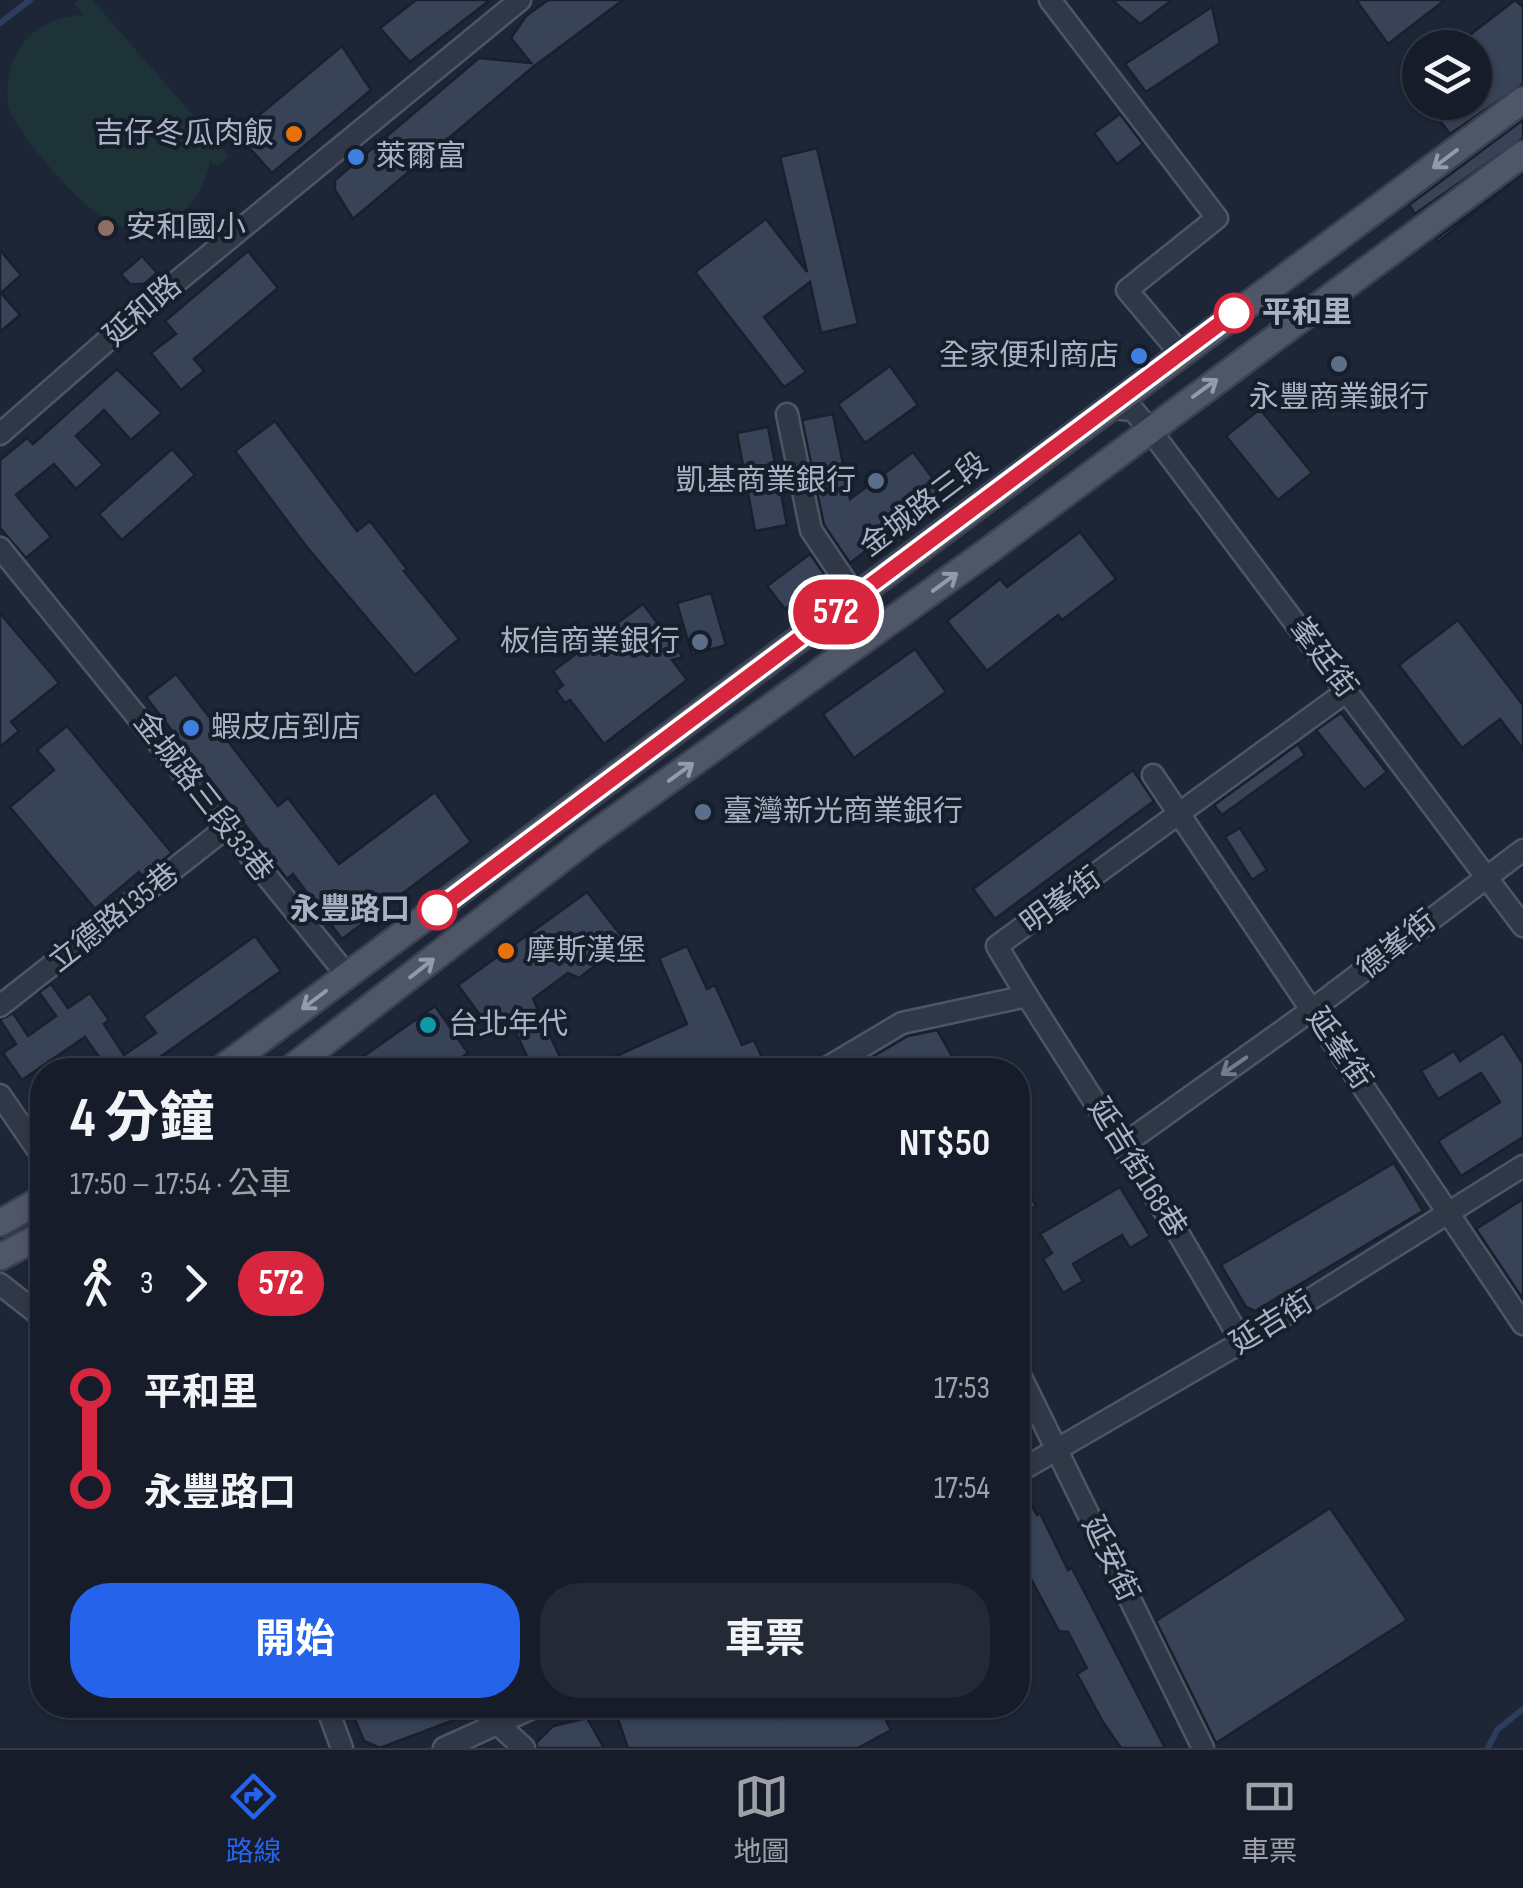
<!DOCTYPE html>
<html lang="zh-TW">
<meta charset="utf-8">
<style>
body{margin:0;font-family:"Sofia Sans Condensed","Noto Sans TC",sans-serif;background:#232935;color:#f1f3f6;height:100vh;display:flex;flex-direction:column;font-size:38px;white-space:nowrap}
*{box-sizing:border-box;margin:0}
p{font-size:32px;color:#9ea1a8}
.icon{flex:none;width:55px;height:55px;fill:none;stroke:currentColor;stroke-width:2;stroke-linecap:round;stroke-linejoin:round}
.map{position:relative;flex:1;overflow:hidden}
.side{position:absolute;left:30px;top:1058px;width:1000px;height:660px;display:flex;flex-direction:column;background:#161c29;border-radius:40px;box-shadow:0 2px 8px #0004,0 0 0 2px #353a46}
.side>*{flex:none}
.badge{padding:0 20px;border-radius:32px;font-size:35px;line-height:65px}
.buttons{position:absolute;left:1402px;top:30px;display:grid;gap:20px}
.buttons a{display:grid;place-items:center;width:90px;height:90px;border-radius:50%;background:#161c29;box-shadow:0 2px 8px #0004,0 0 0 2px #353a46;font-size:50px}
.map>.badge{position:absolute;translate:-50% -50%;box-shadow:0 0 0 5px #fff}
.legs{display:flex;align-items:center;gap:15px;height:110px;padding:0 40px;font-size:32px}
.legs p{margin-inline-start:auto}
.headline{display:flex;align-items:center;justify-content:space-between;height:170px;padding:0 40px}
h1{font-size:55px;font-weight:700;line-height:75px}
.action{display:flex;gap:20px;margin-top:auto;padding:20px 40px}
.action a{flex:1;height:115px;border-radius:40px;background:#2563eb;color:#fff;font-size:40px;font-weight:700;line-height:115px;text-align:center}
.action a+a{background:#232935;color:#f1f3f6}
ul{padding:0 40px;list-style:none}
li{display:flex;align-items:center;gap:35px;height:100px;font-size:38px}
li i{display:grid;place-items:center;width:15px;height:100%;margin:0 12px;background:currentColor}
li i::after{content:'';width:25px;height:25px;margin:-12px;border:8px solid;border-radius:50%;background:#161c29}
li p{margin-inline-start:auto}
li:first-child i{background:linear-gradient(#0000 50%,currentColor 0)}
li:last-child i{background:linear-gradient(currentColor 50%,#0000 0)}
.dock{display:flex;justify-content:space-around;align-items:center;height:140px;border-top:2px solid #353a46;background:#161c29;font-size:28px;color:#9ea1a8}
.dock a{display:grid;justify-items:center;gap:5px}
.dock .current{color:#2563eb}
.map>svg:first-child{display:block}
.green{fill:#1e3338}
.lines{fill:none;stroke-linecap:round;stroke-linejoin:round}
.stream{stroke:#2c3d5e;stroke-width:6}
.building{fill:#384358;stroke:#181f2d;stroke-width:2.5}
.minor-casing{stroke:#4d5566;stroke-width:25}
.major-casing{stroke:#394151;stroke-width:30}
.minor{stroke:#303847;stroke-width:20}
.major{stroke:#4e5668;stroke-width:25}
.oneway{stroke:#929bae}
.oneway2{stroke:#737b8c}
.line-1-casing{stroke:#fff;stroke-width:22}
.line-1{stroke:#d7263d;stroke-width:15}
.food-dot{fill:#e8710a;stroke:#161d2b;stroke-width:4}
.shop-dot{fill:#3f7fe0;stroke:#161d2b;stroke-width:4}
.education-dot{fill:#8d6e63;stroke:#161d2b;stroke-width:4}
.stop-1-dot{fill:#fff;stroke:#d7263d;stroke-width:5}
.service-dot{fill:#5c6f8a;stroke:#161d2b;stroke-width:4}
.culture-dot{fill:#0f9aa8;stroke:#161d2b;stroke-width:4}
.labels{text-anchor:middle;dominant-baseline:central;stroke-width:8;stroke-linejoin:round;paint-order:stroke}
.poi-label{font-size:30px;fill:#a9b2c5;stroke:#161d2b;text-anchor:start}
.street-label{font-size:30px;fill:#a9b2c5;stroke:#161d2b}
.stop-label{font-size:30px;font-weight:bold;fill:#a9b2c5;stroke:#161d2b;text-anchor:start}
</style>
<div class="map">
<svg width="1523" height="1748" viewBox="0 0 1523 1748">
<rect width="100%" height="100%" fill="#1d2637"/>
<!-- green -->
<path class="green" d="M79,0H92L229,156L217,166L210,160C203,208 154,250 105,219C77,202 22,139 9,109C0,54 35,16 84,15L74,3Z"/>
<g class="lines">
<!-- stream -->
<g class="stream">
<path d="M0,23L30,0"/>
<path d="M1488,1748L1497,1730L1523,1709"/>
</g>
</g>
<!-- building -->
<g class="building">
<path d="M416,0H490L410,62L380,28Z"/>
<path d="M548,0H623L533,67L353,219L335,190V180L479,58L531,63L511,38L526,16Z"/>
<path d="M1112,0H1172L1140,24Z"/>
<path d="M1356,0H1445L1388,44Z"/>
<path d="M1515,0L1523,7V84L1450,134L1426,102H1475V48H1453Z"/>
<path d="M1212,7L1220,43L1146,92L1125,64Z"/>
<path d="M342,46L371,90L272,173L242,140L250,132L246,126Z"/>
<path d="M1120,114L1143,144L1117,164L1094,133Z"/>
<path d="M1523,120V138L1415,214L1409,205Z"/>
<path d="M817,148L858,324L821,333L810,282L764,317L806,372L784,387L695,272L766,219L807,272L780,157Z"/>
<path d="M1523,174L1438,242L1436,239Z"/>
<path d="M0,250L21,275L1,293L20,315L0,332Z"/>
<path d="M248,251L278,288L194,359L204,371L181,390L151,353L176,334L165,321Z"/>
<path d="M142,256L157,273L144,284H130L121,274Z"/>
<path d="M890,366L918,405L865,443L838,404Z"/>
<path d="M117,369L162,413L131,440L104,410L76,436L103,465L76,489L54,464L16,495L51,537L26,558L0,528V460L27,438L33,444Z"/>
<path d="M1260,409L1312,473L1278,500L1226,436Z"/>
<path d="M833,414L850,499L913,452L943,492L850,563L824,525L802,420Z"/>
<path d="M275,421L357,531L370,521L407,569L404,571L459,639L415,675L306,546L235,451Z"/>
<path d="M768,427L787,525L755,531L737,433Z"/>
<path d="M172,449L195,475L122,540L99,514Z"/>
<path d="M1080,532L1116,579L1062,620L1058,615L987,671L947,621L1000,579L1007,587Z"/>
<path d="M810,554L827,578L785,609L767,586Z"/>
<path d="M711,593L726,645L692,655L677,603Z"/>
<path d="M643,604L683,657L672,660L687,680L604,744L570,700L565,703L556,691L563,685L553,671Z"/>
<path d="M0,613L59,683L11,722L19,731L0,747Z"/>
<path d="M1458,620L1523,705V749L1500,719L1462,748L1399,665Z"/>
<path d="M915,649L946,692L854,758L823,714Z"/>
<path d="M176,674L278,806L288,798L339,864L435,792L471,842L342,939L293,874L287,879L146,697Z"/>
<path d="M1341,713L1387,772L1364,790L1316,730Z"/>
<path d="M67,726L172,853L142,876L139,872L95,909L10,807L54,770L37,750Z"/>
<path d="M1298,744L1305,755L1222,815L1214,805Z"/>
<path d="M1133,770L1154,801L995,919L973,889Z"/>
<path d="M1240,828L1267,870L1252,880L1225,837Z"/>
<path d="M587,892L626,942L579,978L568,973L533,999L566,1070H533L509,1017L491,1030L458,985Z"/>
<path d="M255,936L281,971L156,1060L163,1070H103L106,1067L85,1037L22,1080L3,1053L16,1044L0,1020L13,1013L28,1036L56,1016L39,992L51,984L68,1008L90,993L109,1020L104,1024L124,1055L156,1033L143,1016Z"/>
<path d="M687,946L707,989L715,985L742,1045L754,1040L768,1070H585L687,1024L659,958Z"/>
<path d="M435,1006L468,1053L443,1070H344Z"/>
<path d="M937,1030L960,1070H850L908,1036Z"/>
<path d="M1503,1033L1523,1064V1137L1461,1176L1438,1141L1500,1102L1481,1073L1438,1099L1421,1071L1454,1051L1460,1061Z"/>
<path d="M1394,1163L1423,1211L1255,1311L1246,1307L1221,1265Z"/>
<path d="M1018,1174L1036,1206L1018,1216Z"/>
<path d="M1120,1187L1150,1236L1130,1248L1122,1235L1073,1264L1083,1281L1063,1293L1043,1259L1052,1253L1040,1234Z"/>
<path d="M1523,1199V1299L1476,1229Z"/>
<path d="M1020,1485L1037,1515L1040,1513L1068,1570L1072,1568L1165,1748H1121L1103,1722L1077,1674L1087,1668L1068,1632L1059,1631L1018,1555Z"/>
<path d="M1330,1508L1407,1620L1216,1743L1156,1621Z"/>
<path d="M349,1705H452L454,1720L380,1748L364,1741Z"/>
<path d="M613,1705H774L781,1719L801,1706L806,1713L819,1705H878L891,1730L858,1748H628Z"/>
<path d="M587,1718L604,1748H537L536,1743L553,1726Z"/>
</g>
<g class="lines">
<!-- minor casing -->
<g class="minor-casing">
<g id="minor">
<path d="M1050,0L1217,218L1127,290L1180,353"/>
<path d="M1111,408L1133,410L1150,430L1523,926"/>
<path d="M787,414L811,530L856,597"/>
<path d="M0,434L141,311L520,0"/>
<path d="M0,548L347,975"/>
<path d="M1153,775L1523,1324"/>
<path d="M1027,996L1177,1231L1242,1342"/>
<path d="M0,1006L226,828"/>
<path d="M823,1070L902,1023L1027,996L997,946L1347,691"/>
<path d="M0,1095L42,1156"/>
<path d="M1123,1145L1313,1009L1523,850"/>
<path d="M0,1284L42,1317"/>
<path d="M1018,1371L1203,1748"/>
<path d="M1018,1472L1242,1342L1523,1166"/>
<path d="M326,1705L342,1748"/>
<path d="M477,1705L524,1748"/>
<path d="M444,1748L539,1705"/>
</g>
</g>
<!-- major casing -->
<g class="major-casing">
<g id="major">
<path d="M220,1070L1523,100"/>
<path d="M289,1070L590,837L992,548L1523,154"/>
<path d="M0,1223L42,1199"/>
<path d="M0,1257L42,1235"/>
</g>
</g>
<!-- minor -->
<use href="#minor" class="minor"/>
<!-- major -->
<use href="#major" class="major"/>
</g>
<!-- one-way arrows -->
<defs><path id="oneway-shaft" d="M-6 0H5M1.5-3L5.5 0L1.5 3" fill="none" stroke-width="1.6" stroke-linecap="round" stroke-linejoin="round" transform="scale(2.5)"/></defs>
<g class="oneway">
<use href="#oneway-shaft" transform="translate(1445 159) rotate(143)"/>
<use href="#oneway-shaft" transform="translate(1205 388) rotate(-36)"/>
<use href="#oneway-shaft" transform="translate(945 582) rotate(-36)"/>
<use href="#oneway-shaft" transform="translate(681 772) rotate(-36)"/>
<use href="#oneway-shaft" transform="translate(422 968) rotate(-38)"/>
<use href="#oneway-shaft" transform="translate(314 1000) rotate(143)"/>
</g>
<use class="oneway2" href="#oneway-shaft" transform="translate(1234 1066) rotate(145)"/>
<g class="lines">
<!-- line-1 casing -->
<g class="line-1-casing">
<path id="line-1" d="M437,910L1234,313"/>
</g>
<!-- line-1 -->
<use href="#line-1" class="line-1"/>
</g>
<!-- markers -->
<g class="food-dot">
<circle cx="294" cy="134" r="10"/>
<circle cx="506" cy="951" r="10"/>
</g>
<g class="shop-dot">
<circle cx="356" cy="157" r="10"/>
<circle cx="1139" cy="356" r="10"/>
<circle cx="191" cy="728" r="10"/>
</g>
<circle class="education-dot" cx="106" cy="228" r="10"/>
<g class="stop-1-dot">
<circle cx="1234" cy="313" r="18"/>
<circle cx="437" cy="910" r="18"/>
</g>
<g class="service-dot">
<circle cx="1339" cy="364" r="10"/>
<circle cx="876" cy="481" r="10"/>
<circle cx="700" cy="642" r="10"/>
<circle cx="703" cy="812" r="10"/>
</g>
<circle class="culture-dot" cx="428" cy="1025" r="10"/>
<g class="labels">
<!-- poi labels -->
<g class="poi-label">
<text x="274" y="134" text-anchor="end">吉仔冬瓜肉飯</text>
<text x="376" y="157">萊爾富</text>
<text x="126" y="228">安和國小</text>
<text x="1119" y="356" text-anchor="end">全家便利商店</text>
<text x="1339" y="398" text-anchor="middle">永豐商業銀行</text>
<text x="856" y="481" text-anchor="end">凱基商業銀行</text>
<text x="680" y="642" text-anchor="end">板信商業銀行</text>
<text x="211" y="728">蝦皮店到店</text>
<text x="723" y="812">臺灣新光商業銀行</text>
<text x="526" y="951">摩斯漢堡</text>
<text x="448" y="1025">台北年代</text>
</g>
<!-- street labels -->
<g class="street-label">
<text transform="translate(143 311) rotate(-41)">延和路</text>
<text transform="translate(924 505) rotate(-37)">金城路三段</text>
<text transform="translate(1323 658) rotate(53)">峯廷街</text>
<text transform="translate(203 797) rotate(52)">金城路三段33巷</text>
<text transform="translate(1061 901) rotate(-36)">明峯街</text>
<text transform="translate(114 918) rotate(-38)">立德路135巷</text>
<text transform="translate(1397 945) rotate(-38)">德峯街</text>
<text transform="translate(1339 1049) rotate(56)">延峯街</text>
<text transform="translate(1137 1168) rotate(58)">延吉街168巷</text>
<text transform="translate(1272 1323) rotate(-32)">延吉街</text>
<text transform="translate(1110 1559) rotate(64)">延安街</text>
</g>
<!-- stop labels -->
<g class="stop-label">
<text x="1262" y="313">平和里</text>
<text x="410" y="910" text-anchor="end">永豐路口</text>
</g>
</g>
</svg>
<div class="buttons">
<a><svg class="icon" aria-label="layers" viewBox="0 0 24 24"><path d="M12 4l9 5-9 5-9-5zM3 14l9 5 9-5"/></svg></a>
</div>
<b class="badge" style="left:836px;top:612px;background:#d7263d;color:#fff">572</b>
<section class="side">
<div class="headline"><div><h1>4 分鐘</h1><p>17:50 – 17:54 · 公車</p></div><b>NT$50</b></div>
<div class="legs"><svg class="icon" aria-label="walk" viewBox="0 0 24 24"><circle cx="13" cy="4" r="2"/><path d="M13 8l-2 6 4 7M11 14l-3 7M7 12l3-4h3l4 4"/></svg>3<svg class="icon" aria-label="forward" viewBox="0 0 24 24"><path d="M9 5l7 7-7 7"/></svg><b class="badge" style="background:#d7263d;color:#fff">572</b></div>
<ul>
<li><i style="color:#d7263d"></i><b>平和里</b><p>17:53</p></li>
<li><i style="color:#d7263d"></i><b>永豐路口</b><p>17:54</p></li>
</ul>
<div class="action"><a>開始</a><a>車票</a></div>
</section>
</div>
<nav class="dock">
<a class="current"><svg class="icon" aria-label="directions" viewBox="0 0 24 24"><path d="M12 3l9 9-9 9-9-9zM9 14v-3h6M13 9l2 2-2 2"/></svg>路線</a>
<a><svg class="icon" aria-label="map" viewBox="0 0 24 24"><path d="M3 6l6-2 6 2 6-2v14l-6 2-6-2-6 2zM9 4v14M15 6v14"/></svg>地圖</a>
<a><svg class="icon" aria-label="tickets" viewBox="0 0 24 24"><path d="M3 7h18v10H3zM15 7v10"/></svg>車票</a>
</nav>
